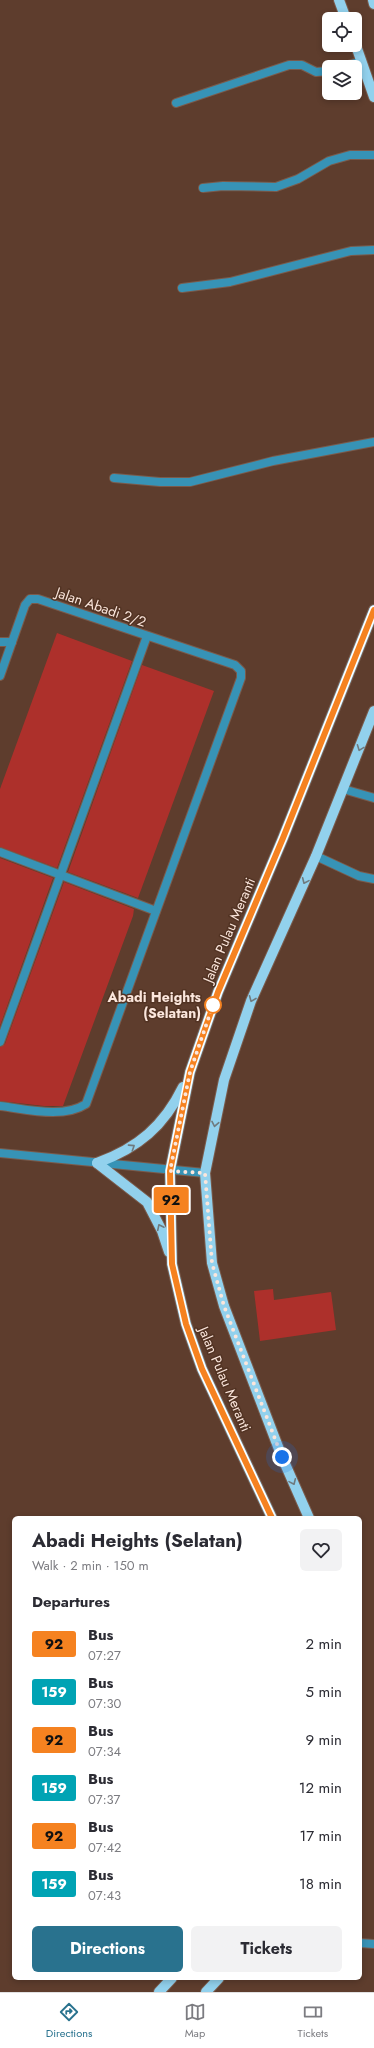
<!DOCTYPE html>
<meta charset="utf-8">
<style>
body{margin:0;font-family:Jost,sans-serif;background:#f2f2f3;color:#2b2b33;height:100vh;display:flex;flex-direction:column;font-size:15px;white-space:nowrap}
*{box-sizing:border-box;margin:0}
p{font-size:13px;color:#7c7c81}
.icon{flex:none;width:22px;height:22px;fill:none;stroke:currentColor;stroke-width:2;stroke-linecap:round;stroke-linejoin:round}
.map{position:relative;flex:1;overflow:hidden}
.drawer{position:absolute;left:12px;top:1516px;width:350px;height:464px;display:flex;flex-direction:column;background:#fff;border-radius:6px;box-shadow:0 2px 6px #0003}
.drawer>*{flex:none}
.badge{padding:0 8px;border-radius:3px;font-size:14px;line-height:26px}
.buttons{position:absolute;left:322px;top:12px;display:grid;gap:8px}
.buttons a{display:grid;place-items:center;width:40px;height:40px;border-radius:6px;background:#fff;box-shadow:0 2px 6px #0003;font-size:20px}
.you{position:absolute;width:20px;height:20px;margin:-10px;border:3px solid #fff;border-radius:50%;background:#1a73e8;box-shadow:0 0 0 6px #1a73e833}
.map>.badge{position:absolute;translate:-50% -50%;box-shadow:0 0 0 2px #fff}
h2{padding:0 20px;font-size:15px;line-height:36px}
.round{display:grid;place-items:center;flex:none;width:42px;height:42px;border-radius:6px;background:#f2f2f3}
.head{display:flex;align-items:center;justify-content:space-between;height:68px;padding:0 20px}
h1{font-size:19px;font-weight:700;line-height:30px}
.cta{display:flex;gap:8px;margin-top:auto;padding:8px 20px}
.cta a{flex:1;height:46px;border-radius:6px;background:#29728e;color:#fff;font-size:16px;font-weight:700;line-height:46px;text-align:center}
.cta a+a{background:#f2f2f3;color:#2b2b33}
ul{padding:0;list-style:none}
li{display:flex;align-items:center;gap:12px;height:48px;padding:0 20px}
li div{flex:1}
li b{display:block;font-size:15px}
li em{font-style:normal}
li .badge{min-width:44px;font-weight:700;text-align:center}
.tab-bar{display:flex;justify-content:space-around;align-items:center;height:56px;border-top:1px solid #e1e1e2;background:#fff;font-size:11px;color:#7c7c81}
.tab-bar a{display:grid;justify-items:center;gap:2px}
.tab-bar .selected{color:#29728e}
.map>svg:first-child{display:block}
.building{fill:#ad302b}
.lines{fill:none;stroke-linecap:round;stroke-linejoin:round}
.lane-casing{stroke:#7a5b4c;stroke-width:10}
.street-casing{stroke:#7a5b4c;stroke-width:10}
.primary-casing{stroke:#7a5b4c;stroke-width:12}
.lane{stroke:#3793b6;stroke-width:8}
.street{stroke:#3793b6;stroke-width:8}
.primary{stroke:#92d1ed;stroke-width:10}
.oneway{stroke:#6f7a7e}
.line-casing{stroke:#fff;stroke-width:9}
.line{stroke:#f58220;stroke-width:6}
.walk{stroke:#fbe6dc;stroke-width:4;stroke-dasharray:0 7.2}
.stop-dot{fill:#fff;stroke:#f58220;stroke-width:2}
.labels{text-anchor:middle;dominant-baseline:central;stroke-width:3;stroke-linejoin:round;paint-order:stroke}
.street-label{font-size:14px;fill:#fbe6dc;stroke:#523323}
.stop-label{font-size:14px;font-weight:bold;fill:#fbe6dc;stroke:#523323;text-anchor:end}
</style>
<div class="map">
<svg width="374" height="1992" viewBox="0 0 374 1992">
<rect width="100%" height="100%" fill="#5e3d2d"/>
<!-- building -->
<g class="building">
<path d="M57,633L132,661L57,868L0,847V789Z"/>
<path d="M142,665L214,691L138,898L68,872Z"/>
<path d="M0,858L53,878L0,1026Z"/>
<path d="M64,882L134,909L133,916L63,1106H44L0,1101V1047L5,1044Z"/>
<path d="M273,1289L274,1300L331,1292L336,1330L260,1341L254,1291Z"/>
</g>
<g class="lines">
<!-- lane casing -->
<g class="lane-casing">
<g id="lane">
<path d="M341,67L362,61"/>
<path d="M176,103L289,65H302L316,72L329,71"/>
<path d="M203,188L223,186L276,187L298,179L329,161L350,155H374"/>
<path d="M182,288L230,282L351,251L374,250"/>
<path d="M0,642H12"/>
<path d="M343,789L374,798"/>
<path d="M0,852L156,911"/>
<path d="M0,1042L147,636"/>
<path d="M360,1943L374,1944"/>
</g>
</g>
<!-- street casing -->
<g class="street-casing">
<g id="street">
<path d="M114,478L160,482H190L273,461L374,442"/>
<path d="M0,676L25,605L30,599H38L235,665L241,671V678L86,1104C63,1119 26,1109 0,1106"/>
<path d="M316,856L359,876L374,879"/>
<path d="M0,1153L205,1173"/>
</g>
</g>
<!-- primary casing -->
<g class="primary-casing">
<g id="primary">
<path d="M339,0L346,19"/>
<path d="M373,0L374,4"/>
<path d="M355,43L374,97"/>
<path d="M97,1163C138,1148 164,1126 183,1087"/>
<path d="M97,1163L147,1202L162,1231L169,1252"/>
<path d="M272,1518L202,1369L186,1324L172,1264L170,1171L190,1072L218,992L283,838L374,610"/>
<path d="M309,1518L282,1457L224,1306L212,1263L205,1173L224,1080L251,1001L316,856L374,711"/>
<path d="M159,1992L172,1978"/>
<path d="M206,1992L219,1978"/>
</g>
</g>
<!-- lane -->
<use href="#lane" class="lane"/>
<!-- street -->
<use href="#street" class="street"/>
<!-- primary -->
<use href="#primary" class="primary"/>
</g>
<!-- one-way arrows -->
<defs><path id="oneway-chevron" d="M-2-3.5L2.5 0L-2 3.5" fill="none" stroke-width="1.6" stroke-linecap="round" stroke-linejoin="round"/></defs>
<g class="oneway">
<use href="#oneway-chevron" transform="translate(360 748) rotate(111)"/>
<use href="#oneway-chevron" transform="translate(305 881) rotate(114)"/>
<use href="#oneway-chevron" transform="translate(252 999) rotate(112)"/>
<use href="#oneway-chevron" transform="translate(215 1124) rotate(101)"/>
<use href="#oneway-chevron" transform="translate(132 1147) rotate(-33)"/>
<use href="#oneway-chevron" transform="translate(160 1227) rotate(-116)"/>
<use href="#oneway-chevron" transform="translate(293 1482) rotate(66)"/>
</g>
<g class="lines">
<!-- line casing -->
<g class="line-casing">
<path id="line" d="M272,1518L202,1369L186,1324L172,1264L170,1171L190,1072L218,992L283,838L374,610"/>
</g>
<!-- line -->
<use href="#line" class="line"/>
<!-- walk -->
<path class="walk" d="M213,1005L190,1072L170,1171L205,1173L212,1263L224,1306L282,1457"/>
</g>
<!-- markers -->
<circle class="stop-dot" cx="213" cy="1005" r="8"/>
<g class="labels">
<!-- street labels -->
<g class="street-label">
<text transform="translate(101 607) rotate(19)">Jalan Abadi 2/2</text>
<text transform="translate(229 930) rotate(-67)">Jalan Pulau Meranti</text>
<text transform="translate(225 1379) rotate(67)">Jalan Pulau Meranti</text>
</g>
<!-- stop labels -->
<g class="stop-label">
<text x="201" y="997">Abadi Heights<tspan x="201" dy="16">(Selatan)</tspan></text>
</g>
</g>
</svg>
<div class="buttons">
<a><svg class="icon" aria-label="locate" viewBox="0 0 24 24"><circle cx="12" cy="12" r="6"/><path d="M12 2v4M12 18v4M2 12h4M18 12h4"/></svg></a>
<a><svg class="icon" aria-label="layers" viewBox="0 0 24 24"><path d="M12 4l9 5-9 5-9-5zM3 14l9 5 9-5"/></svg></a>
</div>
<div class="you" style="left:282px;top:1457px"></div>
<b class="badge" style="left:171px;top:1200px;background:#f58220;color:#111">92</b>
<section class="drawer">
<div class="head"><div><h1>Abadi Heights (Selatan)</h1><p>Walk · 2 min · 150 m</p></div><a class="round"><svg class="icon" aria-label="heart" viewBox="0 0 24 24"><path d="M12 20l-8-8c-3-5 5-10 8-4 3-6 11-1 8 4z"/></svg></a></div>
<h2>Departures</h2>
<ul>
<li><span class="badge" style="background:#f58220;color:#111">92</span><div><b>Bus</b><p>07:27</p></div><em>2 min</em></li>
<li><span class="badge" style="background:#00a3b4;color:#fff">159</span><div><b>Bus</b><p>07:30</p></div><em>5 min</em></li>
<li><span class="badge" style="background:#f58220;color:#111">92</span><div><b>Bus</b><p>07:34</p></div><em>9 min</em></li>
<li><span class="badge" style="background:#00a3b4;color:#fff">159</span><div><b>Bus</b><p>07:37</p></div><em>12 min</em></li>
<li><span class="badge" style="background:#f58220;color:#111">92</span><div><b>Bus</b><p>07:42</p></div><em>17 min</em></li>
<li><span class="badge" style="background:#00a3b4;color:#fff">159</span><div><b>Bus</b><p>07:43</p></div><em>18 min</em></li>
</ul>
<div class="cta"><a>Directions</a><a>Tickets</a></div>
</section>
</div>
<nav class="tab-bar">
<a class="selected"><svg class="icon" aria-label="directions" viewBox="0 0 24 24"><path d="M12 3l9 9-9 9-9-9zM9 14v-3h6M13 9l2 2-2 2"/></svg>Directions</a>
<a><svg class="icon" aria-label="map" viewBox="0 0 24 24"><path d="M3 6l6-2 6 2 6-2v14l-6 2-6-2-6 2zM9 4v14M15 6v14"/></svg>Map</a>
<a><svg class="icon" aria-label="tickets" viewBox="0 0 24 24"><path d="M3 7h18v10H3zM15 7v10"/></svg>Tickets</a>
</nav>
